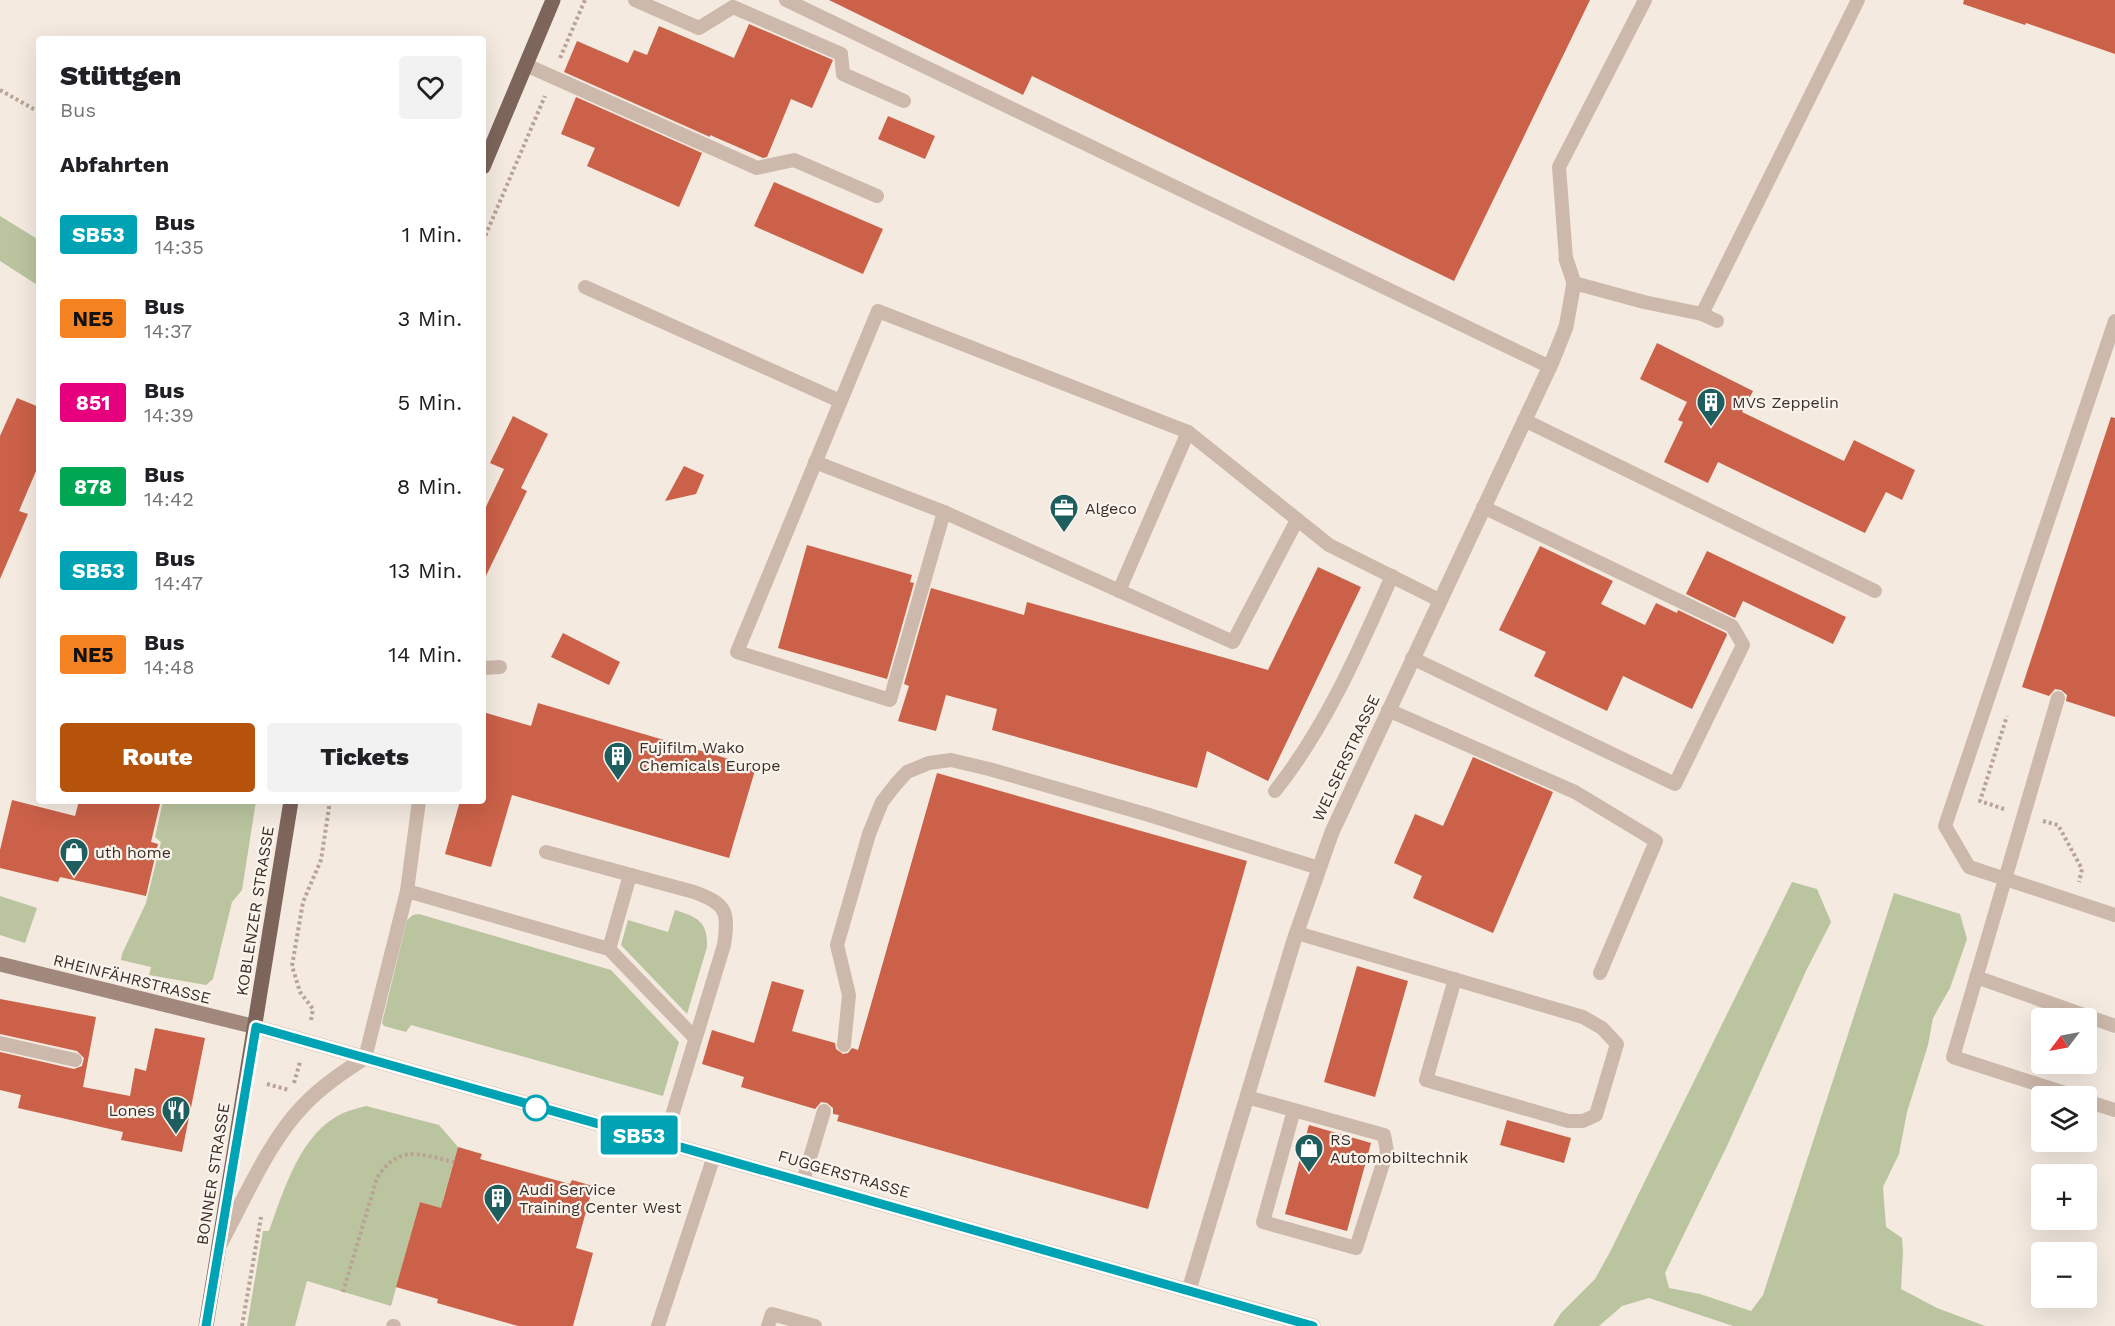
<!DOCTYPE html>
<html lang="de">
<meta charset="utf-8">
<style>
body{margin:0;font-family:"Work Sans",sans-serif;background:#f2f2f2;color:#202124;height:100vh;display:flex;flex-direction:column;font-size:22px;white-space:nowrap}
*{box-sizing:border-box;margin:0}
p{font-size:20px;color:#757577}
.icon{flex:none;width:33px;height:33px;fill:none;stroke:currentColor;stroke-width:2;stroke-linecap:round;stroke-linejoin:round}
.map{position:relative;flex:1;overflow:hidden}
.sheet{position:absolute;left:36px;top:36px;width:450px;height:768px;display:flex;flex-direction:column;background:#fff;border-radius:6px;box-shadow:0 6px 24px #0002}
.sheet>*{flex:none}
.badge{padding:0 12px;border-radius:4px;font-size:21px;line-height:39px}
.needle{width:39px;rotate:238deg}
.controls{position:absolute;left:2031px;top:1008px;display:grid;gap:12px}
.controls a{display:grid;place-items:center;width:66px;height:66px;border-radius:6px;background:#fff;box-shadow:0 6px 24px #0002;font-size:30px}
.map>.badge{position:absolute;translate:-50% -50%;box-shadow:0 0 0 3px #fff}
h2{padding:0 24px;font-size:22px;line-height:54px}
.round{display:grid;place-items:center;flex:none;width:63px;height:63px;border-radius:6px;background:#f2f2f2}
.headline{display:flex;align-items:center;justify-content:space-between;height:102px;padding:0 24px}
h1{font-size:28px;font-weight:800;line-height:45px}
.primary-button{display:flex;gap:12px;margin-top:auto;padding:12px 24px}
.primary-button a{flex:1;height:69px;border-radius:6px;background:#b45309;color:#fff;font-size:24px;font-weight:800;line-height:69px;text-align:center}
.primary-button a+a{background:#f2f2f2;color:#202124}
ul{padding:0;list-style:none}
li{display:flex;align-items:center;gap:18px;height:84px;padding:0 24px}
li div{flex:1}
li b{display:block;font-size:22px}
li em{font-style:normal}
li .badge{min-width:66px;font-weight:700;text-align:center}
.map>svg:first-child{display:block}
.green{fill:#bac49f}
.building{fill:#ca6148}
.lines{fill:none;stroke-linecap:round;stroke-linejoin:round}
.path{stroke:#b9a395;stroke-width:4;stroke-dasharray:3 3;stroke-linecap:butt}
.lane{stroke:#cdb9ab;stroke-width:14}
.street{stroke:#cdb9ab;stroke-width:15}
.secondary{stroke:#a1887c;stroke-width:15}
.primary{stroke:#7d655b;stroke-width:15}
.line-casing{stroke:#fff;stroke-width:14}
.line{stroke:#00a3b4;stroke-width:9}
.stop-dot{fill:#fff;stroke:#00a3b4;stroke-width:3}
.labels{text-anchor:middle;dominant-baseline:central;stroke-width:4.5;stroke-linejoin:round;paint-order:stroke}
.poi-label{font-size:16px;fill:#3b2f2a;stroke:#fbf4ed;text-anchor:start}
.street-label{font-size:16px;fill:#3b2f2a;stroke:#fbf4ed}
</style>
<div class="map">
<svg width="2115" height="1326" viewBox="0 0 2115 1326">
<rect width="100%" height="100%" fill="#f4eae0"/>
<!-- green -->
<g class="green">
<path d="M0,216L39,240V286L0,261Z"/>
<path d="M163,801H256L242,890L232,902L213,979L206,985L149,975L151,967L121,960L122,954L146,903L161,842L155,837Z"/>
<path d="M1792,882L1817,889L1831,922L1806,971L1727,1146L1665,1273L1669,1288L1700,1294L1751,1311L1763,1295L1894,893L1960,914L1967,939L1950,988L1933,1018L1928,1045L1907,1112L1899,1154L1883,1187L1886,1227L1902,1238L1903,1251L1901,1289L1937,1308L1985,1326H1733L1649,1298L1622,1306L1599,1326H1553L1561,1313L1595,1279L1610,1252Z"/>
<path d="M0,896L37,908L25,943L0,935Z"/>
<path d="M675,910C697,917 708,921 707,947L687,1014L621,945L628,920L668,932Z"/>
<path d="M419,914L611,970L679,1042L663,1096L411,1025L406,1032L384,1026L382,1023L407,920L413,915Z"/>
<path d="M366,1106L439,1125L458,1147L443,1200L449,1211L420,1202L391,1306L307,1281L295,1326H247L263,1231H269C284,1190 300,1133 343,1113C350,1110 359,1108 366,1106Z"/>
</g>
<!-- building -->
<g class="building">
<path d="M829,0H1590L1454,281L1032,76L1023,95Z"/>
<path d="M1964,0H2115V54L2026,23L2025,25L1963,4Z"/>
<path d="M749,24L833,60L812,108L791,99L767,157L763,158L710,135V137L564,72L577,41L628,63L634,50L647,55L659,26L734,58Z"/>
<path d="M576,97L702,153L679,207L587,166L595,148L561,134Z"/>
<path d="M888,116L935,136L925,159L878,139Z"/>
<path d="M774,182L883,229L863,274L754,226Z"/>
<path d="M1657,343L1753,391L1742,412L1844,461L1854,440L1915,470L1902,500L1886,492L1865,533L1718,462L1708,483L1664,462L1683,422L1678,420L1687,402L1640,379Z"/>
<path d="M17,398L39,407V464L19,511L28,514L0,579V436Z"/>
<path d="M513,416L548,434L521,488L527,491L483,582V513L504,469L490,463Z"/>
<path d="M2111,417L2115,418V717L2066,701L2067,695L2061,690L2055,689L2049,696L2022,687Z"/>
<path d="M684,466L704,475L696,494L665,501Z"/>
<path d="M807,545L912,575L910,582L914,583L887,679L778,648Z"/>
<path d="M1540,546L1613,581L1601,604L1645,625L1656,603L1677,613L1678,610L1726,633L1727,635L1692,709L1623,676L1607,711L1534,676L1546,652L1499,630Z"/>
<path d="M1707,551L1846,617L1833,644L1743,601L1735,618L1686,594Z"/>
<path d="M1318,567L1361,587L1268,781L1207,751L1197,788L992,730L997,709L946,695L936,731L898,721L909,686L904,684L931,588L1024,615L1027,602L1268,670Z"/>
<path d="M563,633L620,662L609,685L551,657Z"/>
<path d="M538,703L756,767L729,858L512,795L491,867L445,854L460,801H483V712L531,726Z"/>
<path d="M1473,757L1553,792L1493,933L1413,898L1422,876L1394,863L1415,814L1443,826Z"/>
<path d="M937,773L1247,861L1148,1209L837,1121L839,1115L833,1114V1108L827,1103L821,1102L815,1109L741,1087L744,1077L702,1064L712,1030L754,1043L772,981L804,990L792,1031L835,1043L836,1049L843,1054L848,1053L852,1048L858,1050Z"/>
<path d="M12,800L75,816L79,801H148L160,804L151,842L158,844L146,896L60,877L58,882L0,868V850Z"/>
<path d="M1357,966L1408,981L1375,1097L1324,1082Z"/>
<path d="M0,999L96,1017L83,1087L130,1096L135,1068L146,1071L155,1028L205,1038L182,1152L121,1140L123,1132L18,1108L21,1095L0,1090V1052L74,1069L82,1066L84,1058L77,1051L0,1034Z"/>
<path d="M1507,1120L1571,1138L1564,1163L1500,1145Z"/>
<path d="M1309,1125L1371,1143L1347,1231L1285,1214Z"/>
<path d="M458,1147L482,1154L480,1159L570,1184L572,1180L593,1186L576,1248L593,1253L573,1326H518L437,1303L438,1299L396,1287L420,1202L441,1208Z"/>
</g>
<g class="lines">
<!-- path -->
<g class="path">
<path d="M560,58L585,0"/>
<path d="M0,90L39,112"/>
<path d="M483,241L545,96"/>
<path d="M2004,809L1980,801L2007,716"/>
<path d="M2043,821L2058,825L2082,869L2079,882"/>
<path d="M311,1020L313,1009L300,992L292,966L303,902L321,860L329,808L328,801"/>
<path d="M294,1083L300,1062"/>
<path d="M267,1084L289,1090"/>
<path d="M343,1292L377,1178C398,1144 420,1154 454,1162"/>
<path d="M242,1326L261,1217"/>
</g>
<!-- lane -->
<g class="lane">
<path d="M635,0L699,28L733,7L841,54L843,74L904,101"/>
<path d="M786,0L1550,367"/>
<path d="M526,65L757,168L794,160L877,196"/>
<path d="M1566,259L1559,167L1645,0"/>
<path d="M1574,283L1644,302L1702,314L1858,0"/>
<path d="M585,287L840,401"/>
<path d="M1702,314L1717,321"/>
<path d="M2115,321L1945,826L1969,867L2115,915"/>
<path d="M1524,420L1875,591"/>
<path d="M815,462L944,512L890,700L737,652C784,538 831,425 878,311L1188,432L1329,545L1439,600"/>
<path d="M944,512L1233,642L1297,520"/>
<path d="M1119,591L1188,432"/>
<path d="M1412,658L1675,784L1743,645L1732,626L1483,507"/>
<path d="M483,668L500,667"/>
<path d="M2058,698L1953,1057L2074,1096"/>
<path d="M1388,710L1575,792L1656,841L1600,973"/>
<path d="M1275,791C1326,727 1359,650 1392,576"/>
<path d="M546,852L694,892C727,904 729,912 724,945L664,1142"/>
<path d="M407,891L609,949L695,1038"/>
<path d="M1297,933L1583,1017L1602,1028L1617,1044L1596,1115L1583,1121H1568L1426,1080L1455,979"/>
<path d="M609,949L630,875"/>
<path d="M1976,977L2115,1026"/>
<path d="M0,1043L75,1060"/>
<path d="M844,1045L849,995L837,945L869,834L882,802L896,784L907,772L929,763L951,760L989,769L1149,815L1319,868"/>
<path d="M365,1058L407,891L419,801"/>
<path d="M1247,1097L1384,1135L1387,1151L1356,1248L1263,1222L1294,1110"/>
<path d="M2086,1101L2115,1110"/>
<path d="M803,1181L824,1111"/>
<path d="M393,1326H394"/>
<path d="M658,1326L714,1156"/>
<path d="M768,1326L772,1314L815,1326"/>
</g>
<!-- street -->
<g class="street">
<path d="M256,1027L1313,1326"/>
<path d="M220,1244C244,1200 269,1141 303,1106C322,1086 343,1072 365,1058"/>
<path d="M1189,1290L1294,940L1332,832L1552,362L1566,327L1574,283L1566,259"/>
</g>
<!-- secondary -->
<path class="secondary" d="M0,964L256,1027"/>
<!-- primary -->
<g class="primary">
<path d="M483,167L553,0"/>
<path d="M206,1326L291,801"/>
</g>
</g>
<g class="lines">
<!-- line casing -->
<g class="line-casing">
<path id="line" d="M206,1326L256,1027L1313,1326"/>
</g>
<!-- line -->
<use href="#line" class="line"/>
</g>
<!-- icons -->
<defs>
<g id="building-pin" transform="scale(1.5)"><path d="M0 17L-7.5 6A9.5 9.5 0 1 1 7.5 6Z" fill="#1e5e5f" stroke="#fbf4ed"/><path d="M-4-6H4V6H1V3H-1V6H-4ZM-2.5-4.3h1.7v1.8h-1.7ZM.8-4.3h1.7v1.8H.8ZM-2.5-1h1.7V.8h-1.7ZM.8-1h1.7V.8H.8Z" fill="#fff"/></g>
<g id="office-pin" transform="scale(1.5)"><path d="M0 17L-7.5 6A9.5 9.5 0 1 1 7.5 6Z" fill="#1e5e5f" stroke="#fbf4ed"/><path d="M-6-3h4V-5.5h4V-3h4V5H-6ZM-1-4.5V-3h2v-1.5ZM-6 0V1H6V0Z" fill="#fff"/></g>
<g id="shop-pin" transform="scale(1.5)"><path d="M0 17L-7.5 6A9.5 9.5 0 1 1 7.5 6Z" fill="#1e5e5f" stroke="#fbf4ed"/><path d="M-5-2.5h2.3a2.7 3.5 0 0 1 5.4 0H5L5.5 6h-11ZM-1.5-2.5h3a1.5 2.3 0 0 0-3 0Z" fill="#fff"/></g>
<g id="restaurant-pin" transform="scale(1.5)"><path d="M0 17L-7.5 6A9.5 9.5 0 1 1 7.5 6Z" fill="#1e5e5f" stroke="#fbf4ed"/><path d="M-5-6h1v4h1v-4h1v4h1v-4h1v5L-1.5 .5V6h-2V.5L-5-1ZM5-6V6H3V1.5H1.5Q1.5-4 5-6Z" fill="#fff"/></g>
</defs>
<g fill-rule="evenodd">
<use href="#building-pin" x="1711" y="402"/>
<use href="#office-pin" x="1064" y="508"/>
<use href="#building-pin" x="618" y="756"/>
<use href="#shop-pin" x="74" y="852"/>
<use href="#restaurant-pin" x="176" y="1110"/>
<use href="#shop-pin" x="1309" y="1148"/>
<use href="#building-pin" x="498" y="1198"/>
</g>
<!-- markers -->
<circle class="stop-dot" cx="536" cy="1108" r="12"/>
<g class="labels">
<!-- poi labels -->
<g class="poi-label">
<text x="1732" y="402">MVS Zeppelin</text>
<text x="1085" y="508">Algeco</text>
<text x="639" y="747">Fujifilm Wako<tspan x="639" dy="18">Chemicals Europe</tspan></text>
<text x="95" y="852">uth home</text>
<text x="155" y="1110" text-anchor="end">Lones</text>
<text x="1330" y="1139">RS<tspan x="1330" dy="18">Automobiltechnik</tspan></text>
<text x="519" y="1189">Audi Service<tspan x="519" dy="18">Training Center West</tspan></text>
</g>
<!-- street labels -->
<g class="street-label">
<text transform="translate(1346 758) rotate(-65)">WELSERSTRASSE</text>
<text transform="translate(255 911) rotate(-81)">KOBLENZER STRASSE</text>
<text transform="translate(132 979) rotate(14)">RHEINFÄHRSTRASSE</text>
<text transform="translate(213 1174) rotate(-81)">BONNER STRASSE</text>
<text transform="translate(844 1174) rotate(16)">FUGGERSTRASSE</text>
</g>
</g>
</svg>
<div class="controls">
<a><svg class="needle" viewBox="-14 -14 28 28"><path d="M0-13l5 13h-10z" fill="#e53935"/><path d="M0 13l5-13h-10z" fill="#757577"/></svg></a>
<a><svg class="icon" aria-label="layers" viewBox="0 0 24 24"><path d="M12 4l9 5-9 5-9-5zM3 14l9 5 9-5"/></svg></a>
<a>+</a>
<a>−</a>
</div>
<b class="badge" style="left:639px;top:1135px;background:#00a3b4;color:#fff">SB53</b>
<section class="sheet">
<div class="headline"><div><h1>Stüttgen</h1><p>Bus</p></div><a class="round"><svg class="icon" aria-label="heart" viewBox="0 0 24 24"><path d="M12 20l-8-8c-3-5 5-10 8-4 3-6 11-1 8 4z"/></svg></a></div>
<h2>Abfahrten</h2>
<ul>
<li><span class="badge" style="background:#00a3b4;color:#fff">SB53</span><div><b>Bus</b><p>14:35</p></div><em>1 Min.</em></li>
<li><span class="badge" style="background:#f58220;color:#111">NE5</span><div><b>Bus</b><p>14:37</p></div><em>3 Min.</em></li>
<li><span class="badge" style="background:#e6007e;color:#fff">851</span><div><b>Bus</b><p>14:39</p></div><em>5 Min.</em></li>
<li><span class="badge" style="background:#00a651;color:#fff">878</span><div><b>Bus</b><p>14:42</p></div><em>8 Min.</em></li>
<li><span class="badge" style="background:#00a3b4;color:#fff">SB53</span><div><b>Bus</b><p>14:47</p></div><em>13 Min.</em></li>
<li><span class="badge" style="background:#f58220;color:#111">NE5</span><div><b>Bus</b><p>14:48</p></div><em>14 Min.</em></li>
</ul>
<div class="primary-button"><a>Route</a><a>Tickets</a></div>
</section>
</div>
